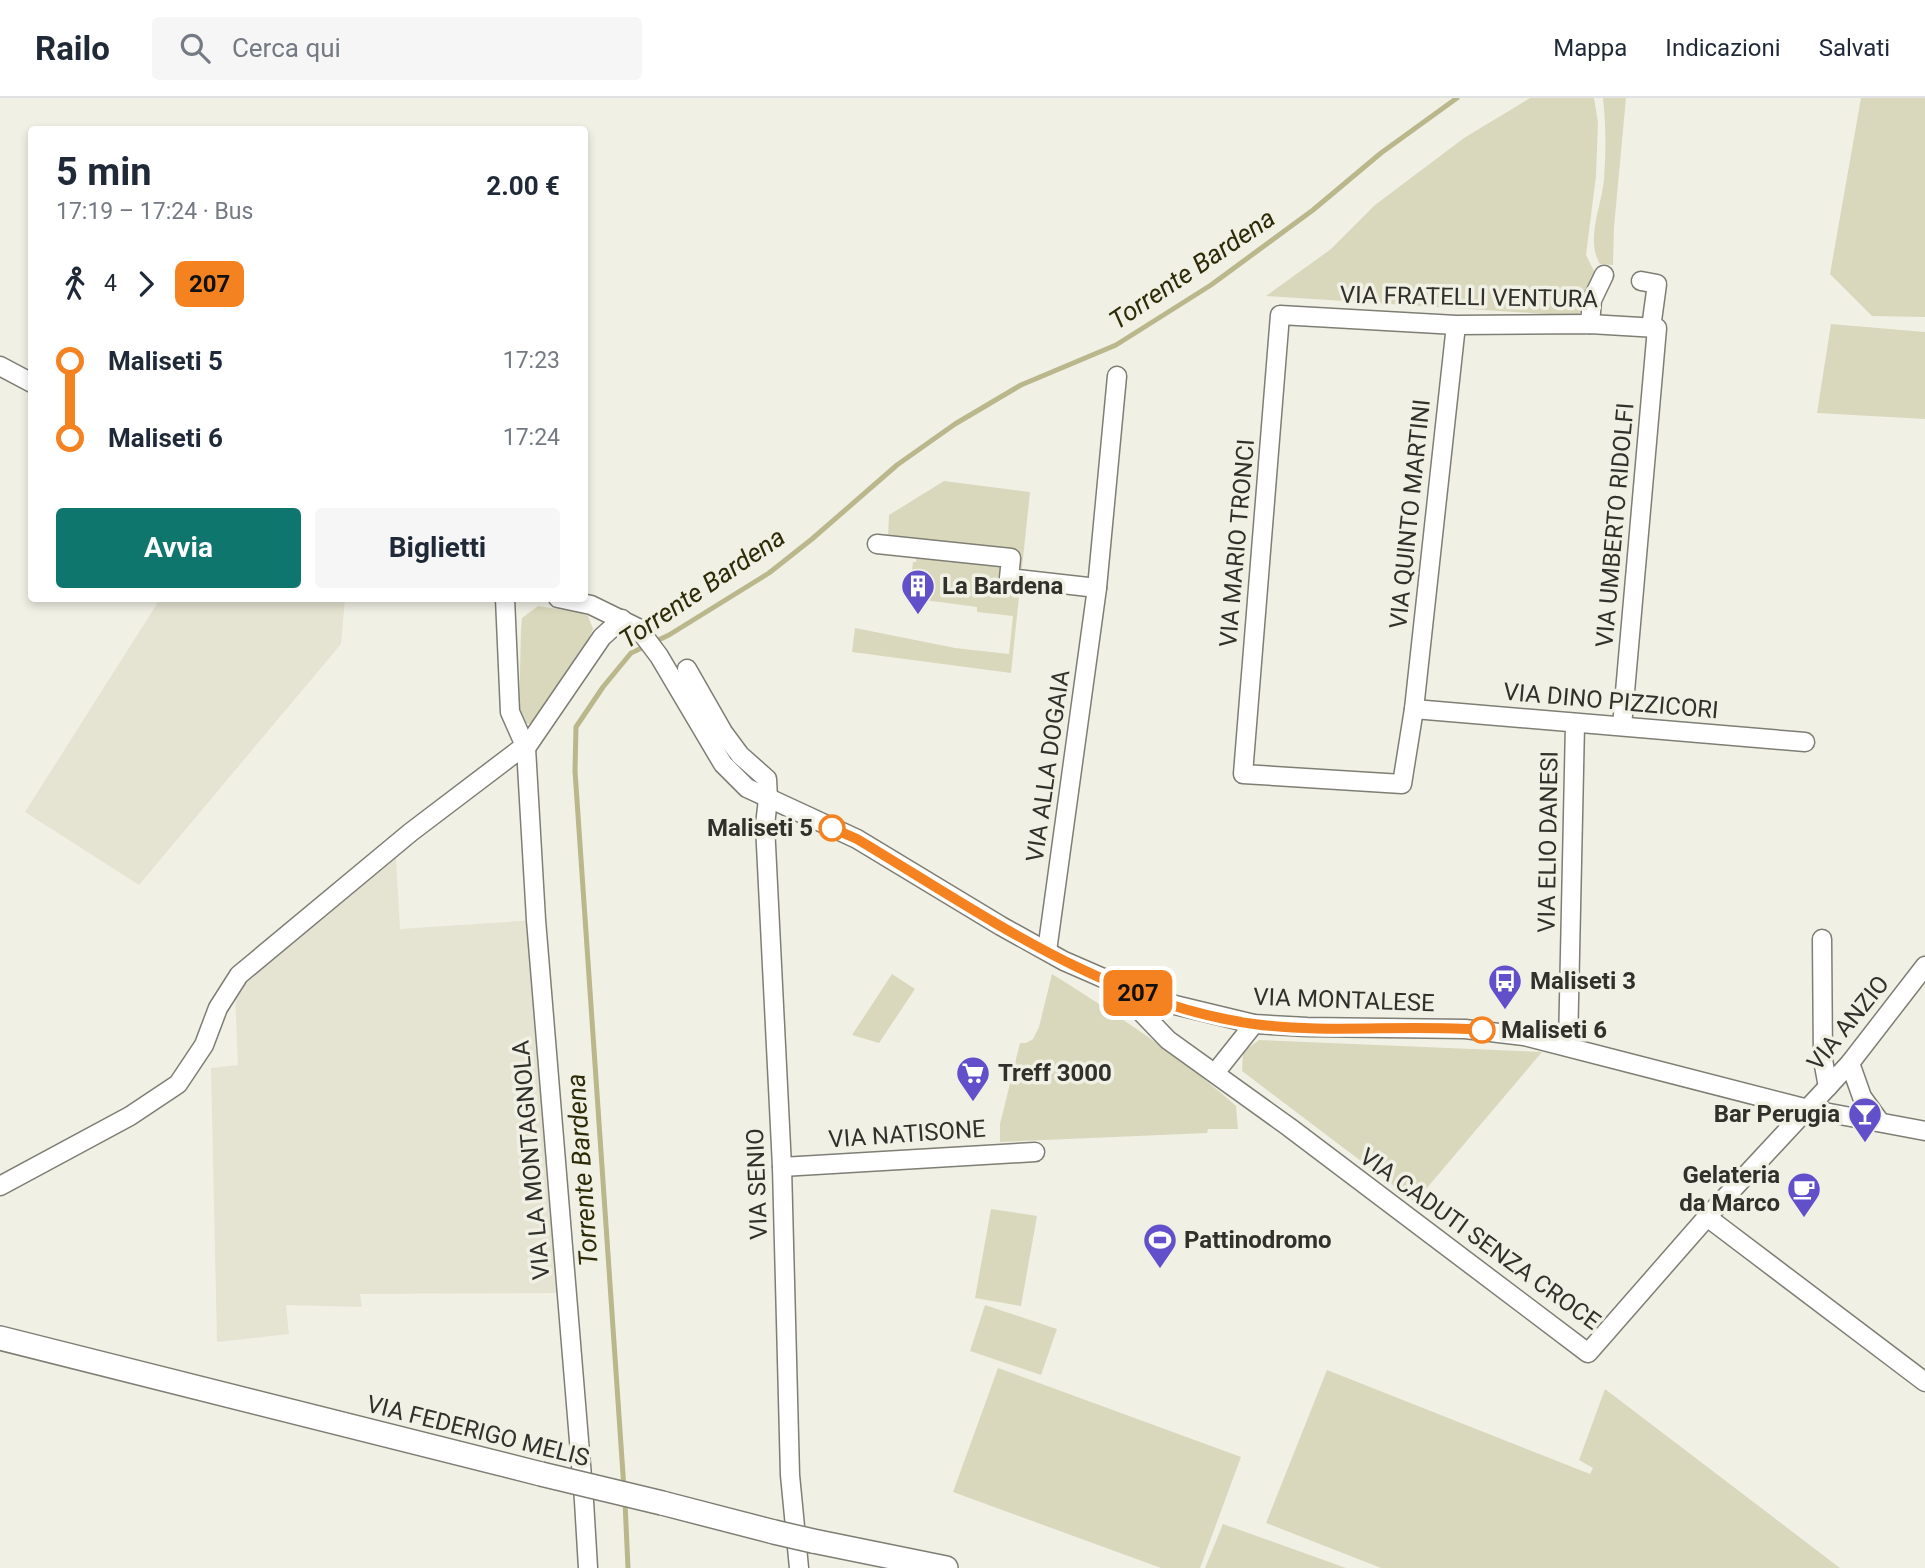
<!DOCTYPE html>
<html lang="it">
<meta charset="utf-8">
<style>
body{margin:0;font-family:Roboto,sans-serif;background:#f6f6f7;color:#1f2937;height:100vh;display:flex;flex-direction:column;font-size:26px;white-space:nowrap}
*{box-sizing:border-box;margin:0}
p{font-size:23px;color:#747a83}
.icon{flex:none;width:38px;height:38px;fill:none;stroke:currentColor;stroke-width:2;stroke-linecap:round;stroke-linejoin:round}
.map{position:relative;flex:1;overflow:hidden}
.sheet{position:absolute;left:28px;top:28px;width:560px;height:476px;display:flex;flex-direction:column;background:#fff;border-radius:7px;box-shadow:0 4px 10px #0003}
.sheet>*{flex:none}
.badge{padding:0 14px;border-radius:10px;font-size:24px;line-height:46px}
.map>.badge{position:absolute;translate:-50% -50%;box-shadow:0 0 0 4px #fff}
.legs{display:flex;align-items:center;gap:10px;height:77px;padding:0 28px;font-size:23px}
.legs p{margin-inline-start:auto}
.summary{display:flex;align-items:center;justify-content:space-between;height:119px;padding:0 28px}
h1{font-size:38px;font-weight:700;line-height:52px}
.primary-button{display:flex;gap:14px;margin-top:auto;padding:14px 28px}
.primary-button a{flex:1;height:80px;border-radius:7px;background:#0f766e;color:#fff;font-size:28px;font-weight:700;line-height:80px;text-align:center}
.primary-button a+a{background:#f6f6f7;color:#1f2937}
ul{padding:0 28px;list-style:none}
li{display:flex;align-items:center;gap:24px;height:77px;font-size:26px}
li i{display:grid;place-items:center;width:10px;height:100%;margin:0 9px;background:currentColor}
li i::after{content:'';width:18px;height:18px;margin:-9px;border:5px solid;border-radius:50%;background:#fff}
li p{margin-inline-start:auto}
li:first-child i{background:linear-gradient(#0000 50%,currentColor 0)}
li:last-child i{background:linear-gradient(currentColor 50%,#0000 0)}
header{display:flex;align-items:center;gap:42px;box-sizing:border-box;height:98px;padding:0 35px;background:#fff;border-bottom:2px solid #e0e1e3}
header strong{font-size:33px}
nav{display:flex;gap:38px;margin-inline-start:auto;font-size:24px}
.search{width:490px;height:63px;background:#f6f6f7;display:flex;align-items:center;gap:18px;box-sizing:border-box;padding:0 24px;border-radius:7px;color:#747a83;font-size:26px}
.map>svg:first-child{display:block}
.built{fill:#e5e4d2}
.green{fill:#dad8bc}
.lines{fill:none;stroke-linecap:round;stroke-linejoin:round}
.stream{stroke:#bab78c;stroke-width:5}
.minor-casing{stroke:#7e7e74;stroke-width:21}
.major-casing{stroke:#7e7e74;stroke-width:26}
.minor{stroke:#fff;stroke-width:18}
.major{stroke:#fff;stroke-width:23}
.major-bridge-casing{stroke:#7e7e74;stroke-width:26;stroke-linecap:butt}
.major-bridge{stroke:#fff;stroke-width:23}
.line-1-casing{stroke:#fff;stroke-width:16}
.line-1{stroke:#f58220;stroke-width:10}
.stop-1-dot{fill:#fff;stroke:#f58220;stroke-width:3.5}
.labels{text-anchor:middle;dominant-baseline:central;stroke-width:7;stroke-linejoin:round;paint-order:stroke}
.street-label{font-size:24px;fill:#31312c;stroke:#f1f0e5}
.poi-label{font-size:24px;font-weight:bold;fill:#31312c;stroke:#f1f0e5;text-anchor:start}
.stop-label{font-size:24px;font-weight:bold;fill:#31312c;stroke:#f1f0e5;text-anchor:end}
.water-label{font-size:26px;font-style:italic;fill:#2e2b07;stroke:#f1f0e5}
</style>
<header>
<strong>Railo</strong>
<div class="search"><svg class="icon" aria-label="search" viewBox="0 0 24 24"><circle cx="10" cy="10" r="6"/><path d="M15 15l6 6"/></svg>Cerca qui</div>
<nav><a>Mappa</a><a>Indicazioni</a><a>Salvati</a></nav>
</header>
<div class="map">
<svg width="1925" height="1470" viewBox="0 0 1925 1470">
<rect width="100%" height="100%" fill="#f1f0e5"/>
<!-- built -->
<g class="built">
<path d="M160,501H345L341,546L139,787L25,714Z"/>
<path d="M396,760L400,831L536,822L566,1195L360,1196L362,1209L286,1207L289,1236L217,1244L211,970L238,967L235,894Z"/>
</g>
<!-- green -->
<g class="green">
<path d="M1530,0H1594L1598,25L1596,78L1586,157L1598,181L1578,218L1266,198L1331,151L1375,107L1464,40Z"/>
<path d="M1603,0H1626L1614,129L1613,167L1600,166C1585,142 1602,107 1604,81C1606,54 1606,27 1603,0Z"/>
<path d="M1861,0H1925V219L1872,218L1830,176Z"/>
<path d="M1831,226L1925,234V321L1817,315Z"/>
<path d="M944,383L1030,394L1011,575L852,554L855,530L955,550L1009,556L1013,518L977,514V509L909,500L913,464H916L917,442L888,439L889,417Z"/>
<path d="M538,508L583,515L588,518L593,531L587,545L532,625L528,626L521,621L519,614L521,532L522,520Z"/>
<path d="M892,876L915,891L879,945L852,937Z"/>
<path d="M1052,876C1116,916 1180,958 1236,1008L1238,1031H1208L1207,1035L1000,1044V1026L1020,945H1026L1033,941L1039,929Z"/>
<path d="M1259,942L1542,954L1415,1104L1242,973L1243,954Z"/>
<path d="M991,1111L1037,1118L1021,1208L975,1200Z"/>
<path d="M985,1207L1057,1231L1041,1277L970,1253Z"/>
<path d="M998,1270L1241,1359L1200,1470H1161L953,1394Z"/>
<path d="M1327,1272L1590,1376L1593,1370L1579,1362L1605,1291L1840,1470H1381L1266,1425Z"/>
<path d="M1223,1426L1346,1470H1205Z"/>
</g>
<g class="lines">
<!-- stream -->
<g class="stream">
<path d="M624,1391L575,673L576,629L603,589L631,555L669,537L769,475L812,441L897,367L955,326L1021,287L1116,247L1211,187L1313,112L1381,55L1457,0"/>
<path d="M625,1404L628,1470"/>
</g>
<!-- minor casing -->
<g class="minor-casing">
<g id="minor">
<path d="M1641,183L1657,186L1651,230"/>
<path d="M1590,226L1592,202L1604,177"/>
<path d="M1456,227L1414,611L1402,686L1243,676L1280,217L1456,227L1590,226L1657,230L1622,628"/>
<path d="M0,268L32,285"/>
<path d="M877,446L1011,460L1009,480L1097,490"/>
<path d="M505,500L510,614L526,650L536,822L584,1403L588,1470"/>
<path d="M558,500L591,507L638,530L659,558L723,666L747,690L857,741L1001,828L1064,863L1133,893L1175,907L1254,926L1307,929L1465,931L1524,938L1808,1011L1925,1033"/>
<path d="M687,571L723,634L740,657L767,681L768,701L765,727L782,1069L790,1377L799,1470"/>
<path d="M1414,611L1805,644"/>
<path d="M1822,841L1823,962L1828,989"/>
<path d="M1047,853L1097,490L1117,278"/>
<path d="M1133,893L1143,916L1168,942L1289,1029L1588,1255L1707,1119L1850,965L1925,868"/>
<path d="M1568,948L1575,626"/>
<path d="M1850,965L1862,999L1880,1024"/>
<path d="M1215,975L1254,926"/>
<path d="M782,1069L1035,1054"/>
<path d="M0,1088L130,1018L178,986L204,947L218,910L239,877L411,734L519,652L526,650L602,539L622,521"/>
<path d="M1707,1119L1925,1284"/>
</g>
</g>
<!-- major casing -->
<g class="major-casing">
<g id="major">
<path d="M0,1240L541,1376"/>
<path d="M662,1405L774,1434"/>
<path d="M813,1443L946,1470"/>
</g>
</g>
<!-- minor -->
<use href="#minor" class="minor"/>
<!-- major -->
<use href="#major" class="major"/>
<!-- major-bridge casing -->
<g class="major-bridge-casing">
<g id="major-bridge">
<path d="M541,1376L662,1405"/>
<path d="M774,1434L813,1443"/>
</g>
</g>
<!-- major-bridge -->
<use href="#major-bridge" class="major-bridge"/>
</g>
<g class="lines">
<!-- line-1 casing -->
<g class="line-1-casing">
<path id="line-1" d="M832,730L857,741C981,815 1107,906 1254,926C1328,936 1407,926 1482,932"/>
</g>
<!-- line-1 -->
<use href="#line-1" class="line-1"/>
</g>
<!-- icons -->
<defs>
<g id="building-pin" transform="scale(1.75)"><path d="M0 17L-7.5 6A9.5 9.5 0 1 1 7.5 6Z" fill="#6150c9" stroke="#f1f0e5"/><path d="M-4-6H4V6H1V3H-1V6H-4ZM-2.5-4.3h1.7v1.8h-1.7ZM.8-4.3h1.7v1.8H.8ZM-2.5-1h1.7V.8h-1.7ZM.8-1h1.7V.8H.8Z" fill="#fff"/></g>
<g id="bus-pin" transform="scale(1.75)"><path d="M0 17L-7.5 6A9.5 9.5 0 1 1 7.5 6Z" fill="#6150c9" stroke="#f1f0e5"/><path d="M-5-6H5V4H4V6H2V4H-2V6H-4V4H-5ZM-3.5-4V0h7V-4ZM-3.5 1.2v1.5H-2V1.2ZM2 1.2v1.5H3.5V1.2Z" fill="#fff"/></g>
<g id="supermarket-pin" transform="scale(1.75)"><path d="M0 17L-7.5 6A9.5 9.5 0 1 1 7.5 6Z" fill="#6150c9" stroke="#f1f0e5"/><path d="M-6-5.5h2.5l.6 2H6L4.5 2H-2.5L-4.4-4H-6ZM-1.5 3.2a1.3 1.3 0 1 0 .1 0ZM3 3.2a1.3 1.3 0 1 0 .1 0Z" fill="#fff"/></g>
<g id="bar-pin" transform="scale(1.75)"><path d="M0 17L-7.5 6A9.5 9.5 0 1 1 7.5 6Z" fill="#6150c9" stroke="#f1f0e5"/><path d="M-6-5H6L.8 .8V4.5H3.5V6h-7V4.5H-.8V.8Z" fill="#fff"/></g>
<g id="cafe-pin" transform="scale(1.75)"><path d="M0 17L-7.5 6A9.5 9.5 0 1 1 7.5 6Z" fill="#6150c9" stroke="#f1f0e5"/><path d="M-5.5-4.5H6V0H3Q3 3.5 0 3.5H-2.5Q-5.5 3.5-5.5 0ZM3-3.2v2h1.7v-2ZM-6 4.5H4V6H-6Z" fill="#fff"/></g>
<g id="stadium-pin" transform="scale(1.75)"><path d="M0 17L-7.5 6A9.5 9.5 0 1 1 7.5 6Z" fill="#6150c9" stroke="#f1f0e5"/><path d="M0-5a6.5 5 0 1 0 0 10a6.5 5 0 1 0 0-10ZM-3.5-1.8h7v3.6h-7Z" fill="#fff"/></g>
</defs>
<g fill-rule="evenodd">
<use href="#building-pin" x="918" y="488"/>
<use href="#bus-pin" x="1505" y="883"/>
<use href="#supermarket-pin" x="973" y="975"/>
<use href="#bar-pin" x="1865" y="1016"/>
<use href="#cafe-pin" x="1804" y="1091"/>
<use href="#stadium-pin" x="1160" y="1142"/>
</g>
<!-- markers -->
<g class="stop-1-dot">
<circle cx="832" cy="730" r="12"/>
<circle cx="1482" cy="932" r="12"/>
</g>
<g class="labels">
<!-- street labels -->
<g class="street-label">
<text transform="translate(1469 199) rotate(1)">VIA FRATELLI VENTURA</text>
<text transform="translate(1410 416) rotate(-84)">VIA QUINTO MARTINI</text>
<text transform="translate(1615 427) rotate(-85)">VIA UMBERTO RIDOLFI</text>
<text transform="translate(1237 445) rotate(-85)">VIA MARIO TRONCI</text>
<text transform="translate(1611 603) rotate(5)">VIA DINO PIZZICORI</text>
<text transform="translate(1048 668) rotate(-82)">VIA ALLA DOGAIA</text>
<text transform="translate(1548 744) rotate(-89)">VIA ELIO DANESI</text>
<text transform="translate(1344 902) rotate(2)">VIA MONTALESE</text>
<text transform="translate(1848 925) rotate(-51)">VIA ANZIO</text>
<text transform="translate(907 1036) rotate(-4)">VIA NATISONE</text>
<text transform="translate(531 1062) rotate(-95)">VIA LA MONTAGNOLA</text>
<text transform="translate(757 1086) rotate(-92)">VIA SENIO</text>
<text transform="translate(1480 1141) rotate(36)">VIA CADUTI SENZA CROCE</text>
<text transform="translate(478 1333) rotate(14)">VIA FEDERIGO MELIS</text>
</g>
<!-- poi labels -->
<g class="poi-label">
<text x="942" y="488">La Bardena</text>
<text x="1530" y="883">Maliseti 3</text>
<text x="998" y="975">Treff 3000</text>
<text x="1840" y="1016" text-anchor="end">Bar Perugia</text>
<text x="1780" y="1077" text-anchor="end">Gelateria<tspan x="1780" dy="28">da Marco</tspan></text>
<text x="1184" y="1142">Pattinodromo</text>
</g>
<!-- stop labels -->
<g class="stop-label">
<text x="813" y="730">Maliseti 5</text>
<text x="1501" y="932" text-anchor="start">Maliseti 6</text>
</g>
<!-- water labels -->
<g class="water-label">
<text transform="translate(1192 171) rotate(-34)">Torrente Bardena</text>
<text transform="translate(702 490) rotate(-34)">Torrente Bardena</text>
<text transform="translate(582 1072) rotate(-94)">Torrente Bardena</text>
</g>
</g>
</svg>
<b class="badge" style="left:1138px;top:895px;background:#f58220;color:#111">207</b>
<section class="sheet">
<div class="summary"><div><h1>5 min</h1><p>17:19 – 17:24 · Bus</p></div><b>2.00 €</b></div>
<div class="legs"><svg class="icon" aria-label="walk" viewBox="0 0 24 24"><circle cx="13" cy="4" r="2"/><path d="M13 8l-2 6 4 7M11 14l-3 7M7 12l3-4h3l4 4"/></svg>4<svg class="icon" aria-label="forward" viewBox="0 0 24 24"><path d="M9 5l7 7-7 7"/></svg><b class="badge" style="background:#f58220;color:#111">207</b></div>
<ul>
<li><i style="color:#f58220"></i><b>Maliseti 5</b><p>17:23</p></li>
<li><i style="color:#f58220"></i><b>Maliseti 6</b><p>17:24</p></li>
</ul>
<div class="primary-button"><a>Avvia</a><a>Biglietti</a></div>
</section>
</div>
